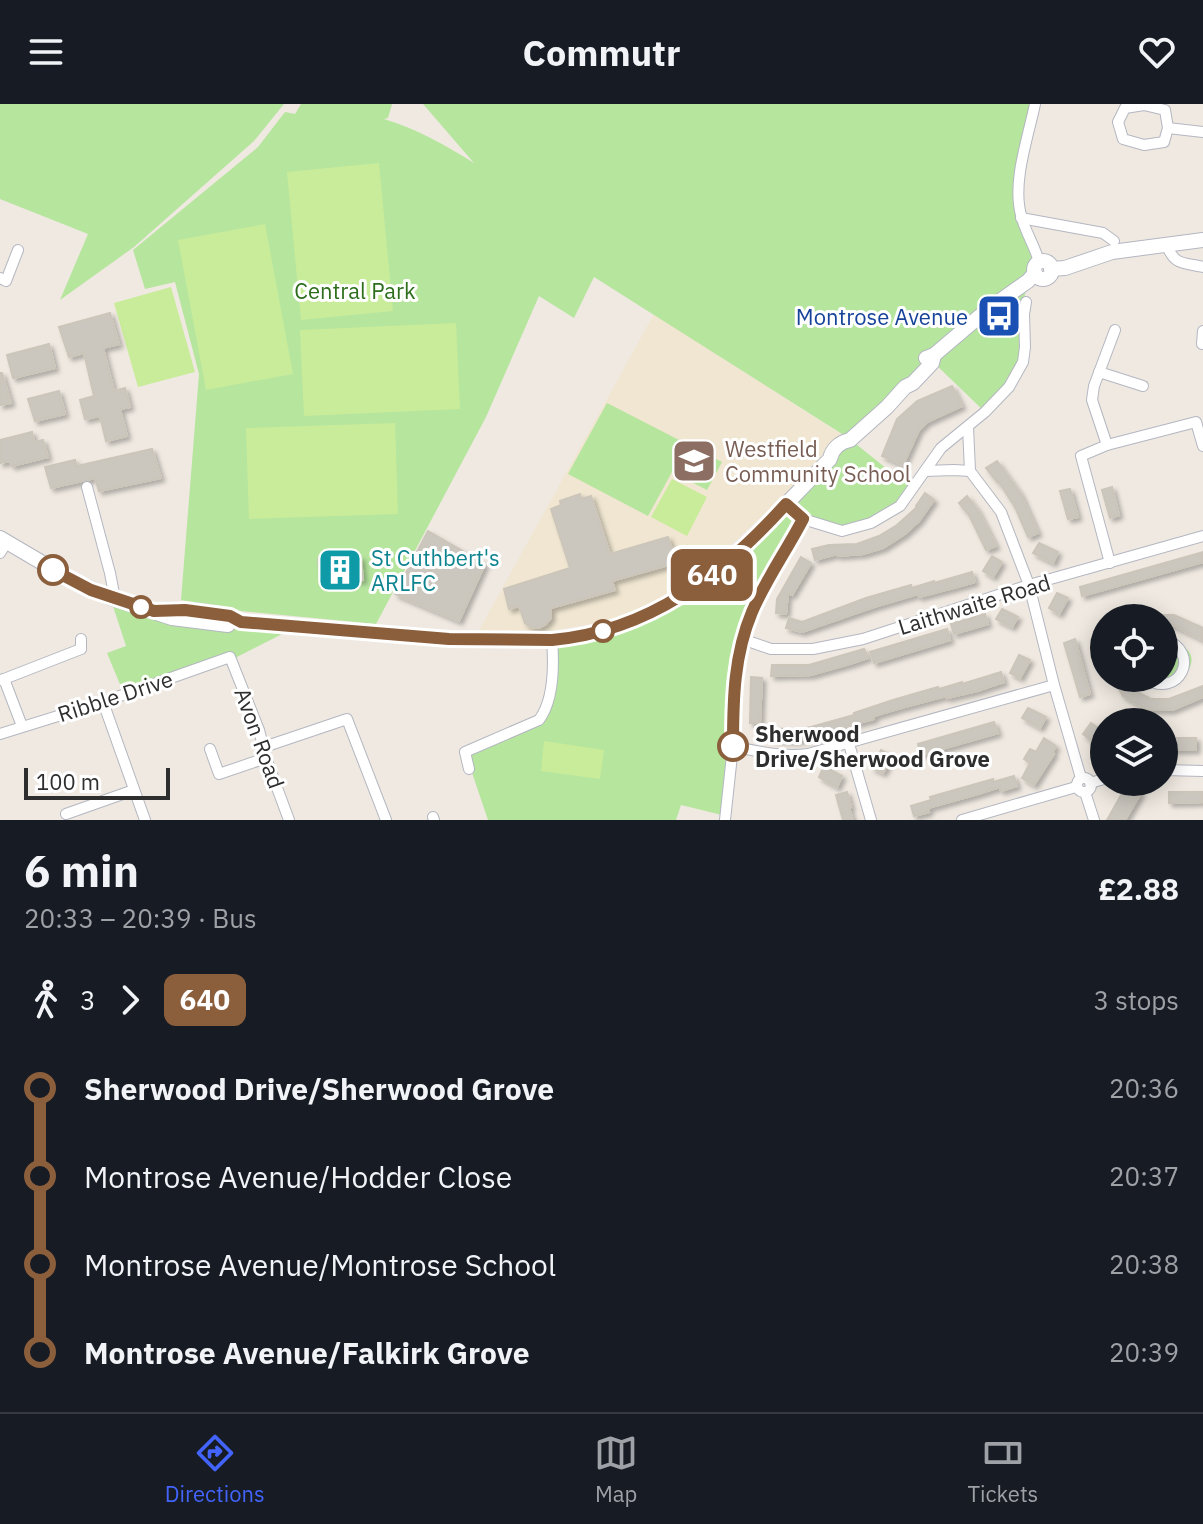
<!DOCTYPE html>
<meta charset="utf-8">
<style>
body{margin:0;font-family:"IBM Plex Sans",sans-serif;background:#242831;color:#f1f3f6;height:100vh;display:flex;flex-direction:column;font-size:30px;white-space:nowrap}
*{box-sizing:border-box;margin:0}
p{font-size:26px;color:#9ea1a6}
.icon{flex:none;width:44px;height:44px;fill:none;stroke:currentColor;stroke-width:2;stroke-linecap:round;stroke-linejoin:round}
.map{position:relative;height:716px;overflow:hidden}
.details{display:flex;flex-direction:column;background:#171b24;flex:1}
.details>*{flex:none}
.badge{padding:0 16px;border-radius:12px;font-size:28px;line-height:52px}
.fabs{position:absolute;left:1090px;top:500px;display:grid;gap:16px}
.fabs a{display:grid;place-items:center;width:88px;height:88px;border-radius:50%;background:#171b24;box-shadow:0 4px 20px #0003;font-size:40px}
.scale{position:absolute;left:24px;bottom:20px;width:146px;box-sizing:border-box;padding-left:8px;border:4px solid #2e2e2e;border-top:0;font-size:22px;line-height:28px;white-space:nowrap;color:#2e2e2e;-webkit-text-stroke:6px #fff;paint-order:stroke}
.map>.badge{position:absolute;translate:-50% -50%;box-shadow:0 0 0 4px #fff}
.legs{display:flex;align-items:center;gap:12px;height:88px;padding:0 24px;font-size:26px}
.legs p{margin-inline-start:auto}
.head{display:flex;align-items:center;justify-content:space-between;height:136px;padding:0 24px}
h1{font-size:44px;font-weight:700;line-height:60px}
ul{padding:0 24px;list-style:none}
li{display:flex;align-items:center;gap:28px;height:88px;font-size:30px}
li i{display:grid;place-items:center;width:12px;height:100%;margin:0 10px;background:currentColor}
li i::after{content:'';width:20px;height:20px;margin:-10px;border:6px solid;border-radius:50%;background:#171b24}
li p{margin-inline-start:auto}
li:first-child i{background:linear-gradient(#0000 50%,currentColor 0)}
li:last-child i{background:linear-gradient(currentColor 50%,#0000 0)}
header{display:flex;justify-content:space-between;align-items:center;height:104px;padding:0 24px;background:#171b24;font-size:36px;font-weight:700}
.tabs{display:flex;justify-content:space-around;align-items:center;height:112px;border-top:2px solid #363941;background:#171b24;font-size:22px;color:#9ea1a6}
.tabs a{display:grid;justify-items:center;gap:4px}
.tabs .on{color:#4264fb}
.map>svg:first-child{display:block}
.education{fill:#f0e6d1}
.green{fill:#b6e59e}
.pitch{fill:#c9ec9a}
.building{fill:#cbc7bf;stroke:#cbc5ba;stroke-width:2;filter:url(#shadow)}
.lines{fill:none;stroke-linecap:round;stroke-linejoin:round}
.minor-casing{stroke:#b4b7c1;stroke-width:12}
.tertiary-casing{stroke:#b4b7c1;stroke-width:16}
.minor{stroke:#fff;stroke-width:10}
.tertiary{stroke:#fff;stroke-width:14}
.line-1-casing{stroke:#fff;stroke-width:18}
.line-1{stroke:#8b5e3c;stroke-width:12}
.stop-1-dot{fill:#fff;stroke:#8b5e3c;stroke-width:4}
.labels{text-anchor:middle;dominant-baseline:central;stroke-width:6;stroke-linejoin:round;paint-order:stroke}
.park-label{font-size:22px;fill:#2c6e1b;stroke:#fff}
.transit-label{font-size:22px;fill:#164399;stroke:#fff;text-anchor:end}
.education-label{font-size:22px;fill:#785e54;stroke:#fff;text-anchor:start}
.culture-label{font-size:22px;fill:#0d838f;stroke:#fff;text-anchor:start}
.street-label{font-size:22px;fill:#2e2e2e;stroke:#fff}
.stop-label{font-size:22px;font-weight:bold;fill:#2e2e2e;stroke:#fff;text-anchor:start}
</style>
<header><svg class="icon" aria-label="menu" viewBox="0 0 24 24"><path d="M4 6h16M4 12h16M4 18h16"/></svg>Commutr<svg class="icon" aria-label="heart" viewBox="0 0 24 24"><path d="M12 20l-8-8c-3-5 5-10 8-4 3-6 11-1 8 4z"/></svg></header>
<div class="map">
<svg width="1203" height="716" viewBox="0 0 1203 716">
<defs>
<filter id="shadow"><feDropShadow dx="3.5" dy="3.5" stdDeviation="2" flood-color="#0004"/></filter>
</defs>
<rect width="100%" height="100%" fill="#efe9e1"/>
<!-- education -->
<path class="education" d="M654,210L841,330L791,385L706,464L673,489L620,515L544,528L477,530Z"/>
<!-- green -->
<g class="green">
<path d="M0,0H284L254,37L134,143L60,196L88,130L0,95Z"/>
<path d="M301,0H392L388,14L384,15C417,25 445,41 474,59L423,0H1038L1019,102L1032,149L1022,208L1023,258L985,308L930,255L851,336L912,385L880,413L832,425L803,415L771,472L736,566L726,712L681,701L676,716H488L465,648L542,613L552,536L626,520L708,475L850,335L594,173L574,214L539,192L486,313L376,520L241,507L181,496L199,270L175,178L145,185L133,146L258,43L285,8L295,10Z"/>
<path d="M607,299L722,358L707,386L672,368L648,412L568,370Z"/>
<path d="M112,499L194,520L296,523L235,554L124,590L107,549L126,542Z"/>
<path d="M1164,535C1170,537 1177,539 1183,542C1200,554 1189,570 1175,578L1144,574H1164Z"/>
</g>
<!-- pitch -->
<g class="pitch">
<path d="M379,59L393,207L301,216L287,68Z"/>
<path d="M265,120L293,270L206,286L178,136Z"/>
<path d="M171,183L195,268L138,283L114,199Z"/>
<path d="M456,219L460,305L304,312L300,226Z"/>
<path d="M395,319L398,410L249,415L246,324Z"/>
<path d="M672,375L707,393L687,432L651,413Z"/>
<path d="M544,637L604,646L600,675L541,667Z"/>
</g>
<!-- building -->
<g class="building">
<path d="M110,209L119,240L103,244L114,287L125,284L130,303L120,305L127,332L106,337L100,312L85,315L80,296L94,292L84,249L69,253L59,223Z"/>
<path d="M49,240L55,264L13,274L7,251Z"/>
<path d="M0,269H2L11,299L0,301Z"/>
<path d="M952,282L962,302L927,318L919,326L903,361L882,352L897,315L917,297Z"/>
<path d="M59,287L65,310L35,317L28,295Z"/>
<path d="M32,328L34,338L43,336L48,353L12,362L10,357L0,359V336Z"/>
<path d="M152,345L161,374L99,387L95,374L51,384L45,363L75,356L77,362Z"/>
<path d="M997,357L1020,389L1038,429L1028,433L1015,403L999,378L998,379L986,364Z"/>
<path d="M1112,383L1119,411L1110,414L1102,386Z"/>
<path d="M1070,385L1078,413L1068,415L1060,387Z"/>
<path d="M925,389L934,396L919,417L905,430L883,444L863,450L838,452L837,450L815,456L812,445L829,441L857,440L879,432L897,421L917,403L916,402Z"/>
<path d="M580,390L581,395L591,392L610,450L668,433L674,451L670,452L672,460L612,477L615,486L551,504V514L546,520L539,524L531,523L525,519L519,502L509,505L504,485L570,464L551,405L561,401L560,397Z"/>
<path d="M967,392L977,405L996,442L986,446L969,411L959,399Z"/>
<path d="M428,427L485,460L459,517L395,490Z"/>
<path d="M1039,439L1058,448L1053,459L1033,449Z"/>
<path d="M1203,448V458L1082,492L1080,483Z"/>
<path d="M992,452L1002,458L993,473L983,467Z"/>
<path d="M361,453L363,476L320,477L318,455Z"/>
<path d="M801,453L811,459L792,491L788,489L786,510L776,509L777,495Z"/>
<path d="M972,468L975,478L961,482L919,493L918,490L874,503L802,528L786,524L789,514L802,518L866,494L911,481L912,484L934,477V479Z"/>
<path d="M1057,489L1068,494L1059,510L1049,504Z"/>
<path d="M1002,505L1018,513L1012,523L996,515Z"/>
<path d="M985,510L988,520L954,530L951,520Z"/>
<path d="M1164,511H1174L1203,524V536L1172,521H1164Z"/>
<path d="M947,525L950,536L874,559L870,548Z"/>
<path d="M1075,535L1090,590L1080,593L1064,539Z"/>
<path d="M864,545L868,554L853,559L811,571L771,572L772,561H809Z"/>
<path d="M1019,551L1030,556L1020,574L1010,569Z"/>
<path d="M1001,568L1004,578L977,587L947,594L946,592L901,604L874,612V615L851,621L852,623L813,634L793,637L773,635L775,624L793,626L811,623L854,611V609L893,596L938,583L939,585L962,578V580Z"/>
<path d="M751,573L762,574L760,619H750Z"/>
<path d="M1113,574H1127L1133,586L1151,595H1169L1203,582V593L1172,606H1148L1123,592Z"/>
<path d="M1028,604L1046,613L1040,624L1022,614Z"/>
<path d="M994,618L998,629L921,651L918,640Z"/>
<path d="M1091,619L1104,628V647L1083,630Z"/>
<path d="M1044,634L1056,642L1052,649L1054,650L1034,681L1022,674L1030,659L1024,655L1030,645L1036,648Z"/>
<rect x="1164" y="634" width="32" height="12"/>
<path d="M881,646L892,652L883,669L872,664Z"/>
<path d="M824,662L842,672L837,683L819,673Z"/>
<path d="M1014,672L1017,682L1001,687L1000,683L978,690L928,704L929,708L914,712L911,702L931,696L930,693L993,675V678Z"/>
<path d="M1131,683L1141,689L1125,716H1107L1125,684L1129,686Z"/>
<path d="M847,688L851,703L849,704L853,716H843L836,691Z"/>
<path d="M1169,688H1203V698L1169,699Z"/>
</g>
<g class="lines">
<!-- minor casing -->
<g class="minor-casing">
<g id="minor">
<path d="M1035,0C1028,34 1012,78 1021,111C1025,128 1035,142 1039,158"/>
<path d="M1144,1L1165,6L1168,24L1164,38L1144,41L1123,35L1118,18L1125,4Z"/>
<path d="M1168,24L1203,28"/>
<path d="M1021,114L1103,129L1114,137"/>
<path d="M1166,140C1175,162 1182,158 1203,163"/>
<path d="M0,174L6,177L18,146"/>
<path d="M1202,240L1203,227"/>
<path d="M1099,268L1143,282"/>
<path d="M968,323L970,367"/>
<path d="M1107,341L1092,296L1094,282L1115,226"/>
<path d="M925,367L954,366L970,367L1001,408L1029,481L1054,581L1081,674"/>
<path d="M87,383L110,469L115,495"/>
<path d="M786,400L803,415L842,427L871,419L900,402L941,344L985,308L1009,283L1023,258L1025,243L1024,210L1026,198"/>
<path d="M0,449L7,438"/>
<path d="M1110,459L1081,352L1107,341L1196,318L1203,342"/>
<path d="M742,535L771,545H813L863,535L1029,481L1203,432"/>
<path d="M1144,574C1179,597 1203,548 1164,535"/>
<path d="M4,575L81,545V535"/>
<path d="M1,576L4,575L22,622"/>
<path d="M103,598L145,716"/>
<path d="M0,630L103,598L230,553L259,626L266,654L289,716"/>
<path d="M849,640L871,716"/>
<path d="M733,642C759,648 782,653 808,650L1054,581"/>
<path d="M264,643L347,615L386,716"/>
<path d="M210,645L219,670L266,654"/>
<path d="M469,665L465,648L539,616C554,596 554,561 552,536"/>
<path d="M1164,666L1203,667"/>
<circle cx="1084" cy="681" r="7"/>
<path d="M1090,679L1104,675"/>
<path d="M1085,688L1094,716"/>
<path d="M66,710L134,686"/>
<path d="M433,713L434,716"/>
<path d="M725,716L733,642V599L740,545L753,506L803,415"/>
<path d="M962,716L1076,683"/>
</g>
</g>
<!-- tertiary casing -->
<g class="tertiary-casing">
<g id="tertiary">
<circle cx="1043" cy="166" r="9"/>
<path d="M1051,165L1065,164L1112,148L1203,136"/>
<path d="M926,254L934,251L987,206L1028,177L1035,169"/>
<path d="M0,434L68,474L111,494L172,514L228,521"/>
<path d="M154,507C181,504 216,505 241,518L449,535L552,536C680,524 746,440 830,355C832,345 840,338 850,336L887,303L905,283L913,279L932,259L934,251"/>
</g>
</g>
<!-- minor -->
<use href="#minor" class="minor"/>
<!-- tertiary -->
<use href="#tertiary" class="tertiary"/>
</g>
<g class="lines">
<!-- line-1 casing -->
<g class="line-1-casing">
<path id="line-1" d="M53,466L91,486L154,507L185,506L230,512L241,518L449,535L552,536C650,527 722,471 786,400L803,415C787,446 766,475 752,508C734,551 733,595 733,642"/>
</g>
<!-- line-1 -->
<use href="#line-1" class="line-1"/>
</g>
<!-- icons -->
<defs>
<g id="bus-square" transform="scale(2.3)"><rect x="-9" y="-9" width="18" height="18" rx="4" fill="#1a4fb4" stroke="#fff"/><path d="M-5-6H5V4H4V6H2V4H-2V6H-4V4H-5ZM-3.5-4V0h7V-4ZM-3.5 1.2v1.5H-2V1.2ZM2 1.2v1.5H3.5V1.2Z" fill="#fff"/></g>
<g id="school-square" transform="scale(2.3)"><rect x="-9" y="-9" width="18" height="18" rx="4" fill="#8d6e63" stroke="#fff"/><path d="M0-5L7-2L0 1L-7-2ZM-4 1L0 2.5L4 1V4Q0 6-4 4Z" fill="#fff"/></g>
<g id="building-square" transform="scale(2.3)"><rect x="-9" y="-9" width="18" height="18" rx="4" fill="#0f9aa8" stroke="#fff"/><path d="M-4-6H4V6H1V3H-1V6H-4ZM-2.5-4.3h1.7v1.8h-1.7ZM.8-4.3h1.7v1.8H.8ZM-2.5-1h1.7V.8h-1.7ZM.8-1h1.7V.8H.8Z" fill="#fff"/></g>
</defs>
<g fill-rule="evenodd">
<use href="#bus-square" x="999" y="212"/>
<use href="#school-square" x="694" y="357"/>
<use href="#building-square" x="340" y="466"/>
</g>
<!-- markers -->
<g class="stop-1-dot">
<circle cx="53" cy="466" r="14"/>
<circle cx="141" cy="503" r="10"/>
<circle cx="603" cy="527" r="10"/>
<circle cx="733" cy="642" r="14"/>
</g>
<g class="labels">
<!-- park labels -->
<g class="park-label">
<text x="355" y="186">Central Park</text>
</g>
<!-- transit labels -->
<g class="transit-label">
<text x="968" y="212">Montrose Avenue</text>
</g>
<!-- education labels -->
<g class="education-label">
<text x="725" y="344">Westfield<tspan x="725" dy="25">Community School</tspan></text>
</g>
<!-- culture labels -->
<g class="culture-label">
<text x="371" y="453">St Cuthbert's<tspan x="371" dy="25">ARLFC</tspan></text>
</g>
<!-- street labels -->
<g class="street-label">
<text transform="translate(974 500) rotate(-17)">Laithwaite Road</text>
<text transform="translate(115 592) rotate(-18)">Ribble Drive</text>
<text transform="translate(260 634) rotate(70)">Avon Road</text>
</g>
<!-- stop labels -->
<g class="stop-label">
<text x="755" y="629">Sherwood<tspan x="755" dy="25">Drive/Sherwood Grove</tspan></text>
</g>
</g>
</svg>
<div class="fabs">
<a><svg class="icon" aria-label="locate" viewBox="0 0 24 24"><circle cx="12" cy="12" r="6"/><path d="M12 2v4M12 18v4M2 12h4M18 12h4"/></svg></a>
<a><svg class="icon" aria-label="layers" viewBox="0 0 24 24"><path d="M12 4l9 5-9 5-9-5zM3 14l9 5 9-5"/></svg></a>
</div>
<div class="scale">100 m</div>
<b class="badge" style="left:712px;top:471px;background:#8b5e3c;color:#fff">640</b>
</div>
<section class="details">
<div class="head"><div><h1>6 min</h1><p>20:33 – 20:39 · Bus</p></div><b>£2.88</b></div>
<div class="legs"><svg class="icon" aria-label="walk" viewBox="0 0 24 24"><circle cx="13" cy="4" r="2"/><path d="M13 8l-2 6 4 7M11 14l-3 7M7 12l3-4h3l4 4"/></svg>3<svg class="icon" aria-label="forward" viewBox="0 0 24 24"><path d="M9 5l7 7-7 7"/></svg><b class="badge" style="background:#8b5e3c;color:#fff">640</b><p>3 stops</p></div>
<ul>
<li><i style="color:#8b5e3c"></i><b>Sherwood Drive/Sherwood Grove</b><p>20:36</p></li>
<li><i style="color:#8b5e3c"></i><span>Montrose Avenue/Hodder Close</span><p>20:37</p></li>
<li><i style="color:#8b5e3c"></i><span>Montrose Avenue/Montrose School</span><p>20:38</p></li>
<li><i style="color:#8b5e3c"></i><b>Montrose Avenue/Falkirk Grove</b><p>20:39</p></li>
</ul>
</section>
<nav class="tabs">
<a class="on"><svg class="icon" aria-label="directions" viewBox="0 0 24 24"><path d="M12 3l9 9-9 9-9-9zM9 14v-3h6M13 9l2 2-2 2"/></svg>Directions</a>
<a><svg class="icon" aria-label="map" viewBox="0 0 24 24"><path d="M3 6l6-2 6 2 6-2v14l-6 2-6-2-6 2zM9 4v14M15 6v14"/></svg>Map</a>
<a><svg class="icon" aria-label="tickets" viewBox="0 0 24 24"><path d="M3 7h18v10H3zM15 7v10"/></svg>Tickets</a>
</nav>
